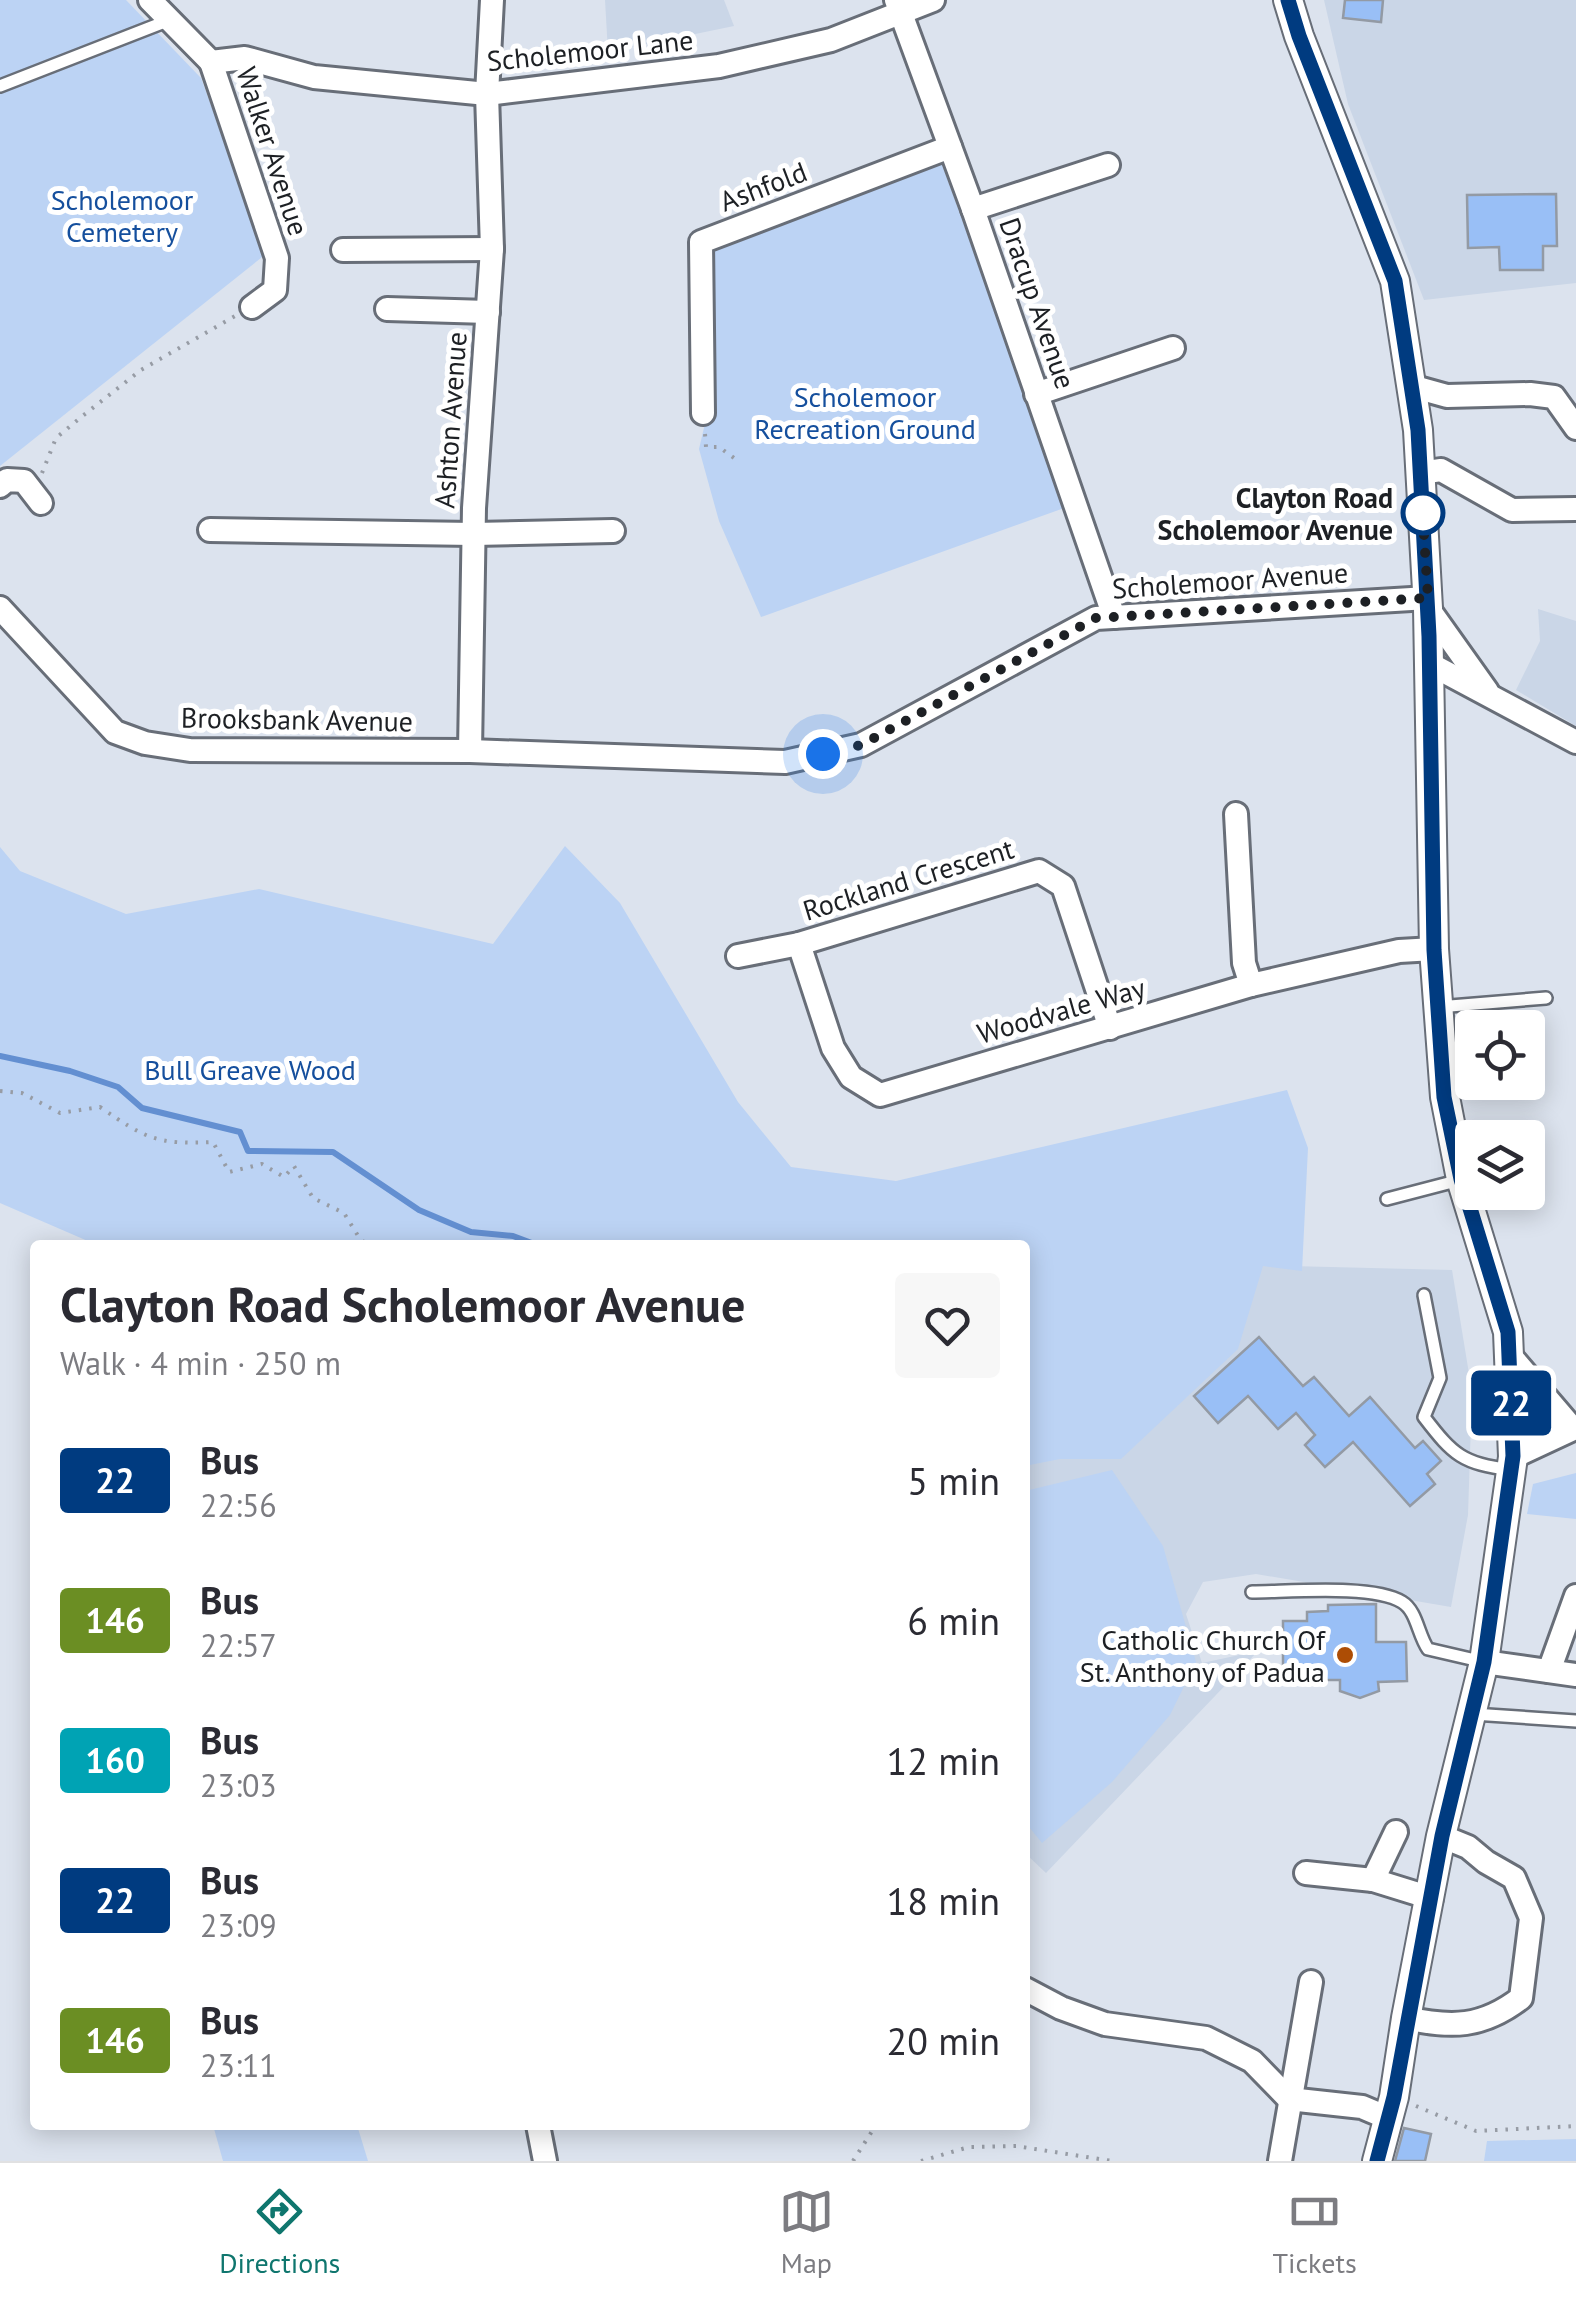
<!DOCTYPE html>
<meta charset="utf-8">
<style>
body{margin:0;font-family:"PT Sans",sans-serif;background:#f7f7f7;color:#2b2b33;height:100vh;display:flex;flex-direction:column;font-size:38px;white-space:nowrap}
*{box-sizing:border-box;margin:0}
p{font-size:32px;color:#7c7c81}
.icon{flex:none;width:55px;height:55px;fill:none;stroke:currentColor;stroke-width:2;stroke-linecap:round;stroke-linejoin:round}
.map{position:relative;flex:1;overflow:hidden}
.details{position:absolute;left:30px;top:1240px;width:1000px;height:890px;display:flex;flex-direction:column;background:#fff;border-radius:10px;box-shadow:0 5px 25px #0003}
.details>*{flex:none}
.badge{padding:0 20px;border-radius:8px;font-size:35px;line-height:65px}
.fabs{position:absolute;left:1455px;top:1010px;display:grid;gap:20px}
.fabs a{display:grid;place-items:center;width:90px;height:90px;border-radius:10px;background:#fff;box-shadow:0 5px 25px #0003;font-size:50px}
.you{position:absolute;width:50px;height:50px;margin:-25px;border:8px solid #fff;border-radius:50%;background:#1a73e8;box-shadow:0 0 0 15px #1a73e833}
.map>.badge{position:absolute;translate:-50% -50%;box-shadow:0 0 0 5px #fff}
.round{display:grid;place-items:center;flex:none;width:105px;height:105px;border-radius:10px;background:#f7f7f7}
.head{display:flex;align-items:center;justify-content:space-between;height:170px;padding:0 30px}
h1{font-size:48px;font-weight:700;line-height:75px}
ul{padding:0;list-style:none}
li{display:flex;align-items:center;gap:30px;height:140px;padding:0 30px}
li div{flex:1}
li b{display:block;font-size:38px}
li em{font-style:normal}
li .badge{min-width:110px;font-weight:700;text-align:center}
.dock{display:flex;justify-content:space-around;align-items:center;height:140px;border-top:2px solid #e1e1e2;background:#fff;font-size:28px;color:#7c7c81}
.dock a{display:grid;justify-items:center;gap:5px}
.dock .current{color:#0f766e}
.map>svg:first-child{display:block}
.built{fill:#cad6e7}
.green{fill:#bcd3f4}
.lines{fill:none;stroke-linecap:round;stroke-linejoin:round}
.stream{stroke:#638fd1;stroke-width:6}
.building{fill:#99bff6;stroke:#939aa4;stroke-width:2.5}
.service-casing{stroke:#686e78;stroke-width:16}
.minor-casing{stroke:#686e78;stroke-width:28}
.tertiary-casing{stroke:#686e78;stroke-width:32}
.path{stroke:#979ca5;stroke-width:4;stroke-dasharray:2.5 8;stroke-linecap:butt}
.service{stroke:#fff;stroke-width:11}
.minor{stroke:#fff;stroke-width:22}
.tertiary{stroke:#fff;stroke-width:28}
.line-casing{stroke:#fff;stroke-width:22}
.line{stroke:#003b80;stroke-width:15}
.walk{stroke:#1d2024;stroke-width:10;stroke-dasharray:0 18}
.stop-dot{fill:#fff;stroke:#003b80;stroke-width:5}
.poi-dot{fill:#ad4d05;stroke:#fff;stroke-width:4}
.labels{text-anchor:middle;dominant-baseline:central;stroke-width:10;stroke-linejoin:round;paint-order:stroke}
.street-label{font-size:28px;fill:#1d2024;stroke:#fff}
.park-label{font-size:28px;fill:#154f9d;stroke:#fff}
.stop-label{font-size:28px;font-weight:bold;fill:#1d2024;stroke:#fff;text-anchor:end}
.poi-label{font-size:28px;fill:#1d2024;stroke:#fff;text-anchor:end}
</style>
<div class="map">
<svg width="1576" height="2161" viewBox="0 0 1576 2161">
<rect width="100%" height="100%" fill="#dce3ee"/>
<!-- built -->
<g class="built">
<path d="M605,0H724L734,26L608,52Z"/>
<path d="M1324,0H1576V283L1424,300L1348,104Z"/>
<path d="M1538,609L1576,621V726L1516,690L1540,641Z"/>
<path d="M1254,1265L1452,1270L1472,1392L1468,1515L1451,1607L1256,1574L1203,1582L1186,1614L1202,1663L1258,1651L1046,1873L1025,1853V1456Z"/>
</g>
<!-- green -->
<g class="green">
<path d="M0,0H126L201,78L266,254L0,466Z"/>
<path d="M939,156L1067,507L761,617L719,521L699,449L707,415L706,243Z"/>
<path d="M565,846L620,903L738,1102L791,1167L896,1181L1287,1090L1308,1148L1302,1271L1263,1266L1238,1349L1121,1459H1060L1025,1466V1245H97L0,1203V847L20,871L126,914L259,889L493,944Z"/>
<path d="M1112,1470L1163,1546L1196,1662L1170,1715L1112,1782L1042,1843L1025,1822V1491Z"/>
<path d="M1576,1473V1519L1527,1514L1533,1484Z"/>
<path d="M213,2125H357L368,2161H223Z"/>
<path d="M1576,2139V2161H1484L1487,2141Z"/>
</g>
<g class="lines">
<!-- stream -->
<path class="stream" d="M0,1056L70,1071L118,1087L142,1108L240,1132L248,1151L333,1152L419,1210L471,1232L513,1236L537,1245"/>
</g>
<!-- building -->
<g class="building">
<path d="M1345,0H1383L1381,22L1343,18Z"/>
<path d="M1556,194L1557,246H1543V270H1500L1499,247L1468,248L1467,195Z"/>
<path d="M1259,1337L1303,1386L1314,1377L1349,1416L1370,1397L1415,1448L1423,1441L1441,1461L1427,1474L1435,1484L1410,1506L1353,1442L1325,1467L1305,1445L1315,1435L1296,1413L1278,1429L1248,1396L1218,1423L1194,1396Z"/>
<path d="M1376,1604V1642H1406L1407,1681L1378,1682L1379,1691L1360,1698L1340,1691V1680H1301V1668H1283V1621H1307V1612L1328,1611V1605Z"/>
<path d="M1404,2128L1431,2134L1425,2161H1395Z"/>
</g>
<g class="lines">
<!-- service casing -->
<g class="service-casing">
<g id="service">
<path d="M0,86L167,21"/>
<path d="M1438,1007L1546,998"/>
<path d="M1387,1199L1460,1180"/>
<path d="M1424,1295L1440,1378L1424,1417C1454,1456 1462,1463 1511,1470"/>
<path d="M1252,1592C1287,1592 1373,1584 1402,1602C1417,1611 1418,1635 1428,1649L1484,1662"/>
<path d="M1473,1714L1576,1721"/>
</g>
</g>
<!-- minor casing -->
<g class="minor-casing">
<g id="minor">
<path d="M150,0L211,62"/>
<path d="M896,0L973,209L1114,617"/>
<path d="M211,62L245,58L314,77L487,94L719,66L831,40L933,0"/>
<path d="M211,62L277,258L275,290L252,307"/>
<path d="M973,209L1108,165"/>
<path d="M343,250L492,249"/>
<path d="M387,309L488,312"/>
<path d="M1411,386L1447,396L1530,394L1554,397L1576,428"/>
<path d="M1036,394L1173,348"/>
<path d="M703,413L701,242L950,147"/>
<path d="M1420,473L1441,470L1512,510L1576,509"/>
<path d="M0,486L7,480L24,481L41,503"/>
<path d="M210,530L474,534L613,531"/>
<path d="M0,608L115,732L145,743L190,750L470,751L785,762L861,745L1096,618L1428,598"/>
<path d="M1428,608L1487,691"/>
<path d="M1430,664L1576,742"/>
<path d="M470,751L474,508L492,249L487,94L492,0"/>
<path d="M1236,814L1244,963L1251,985"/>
<path d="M799,944L833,1048L851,1077L880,1095L1251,985L1399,951L1434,949"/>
<path d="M738,956L799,944L1039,871L1063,886L1110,1028"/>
<path d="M1508,1353L1573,1429L1513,1457"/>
<path d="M1484,1662L1576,1675"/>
<path d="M1549,1671L1576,1596"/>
<path d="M1306,1873L1373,1880L1431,1898"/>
<path d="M1373,1880L1396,1832"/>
<path d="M1025,1989L1061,2008L1105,2024L1206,2038L1252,2061L1289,2099L1362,2107L1388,2118"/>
<path d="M1406,2018C1451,2028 1482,2028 1521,1998L1531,1918L1514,1878L1486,1862L1468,1847L1441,1836"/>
<path d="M538,2125L545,2161"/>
<path d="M1280,2161L1311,1982"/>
</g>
</g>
<!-- tertiary casing -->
<g class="tertiary-casing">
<path id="tertiary" d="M1288,0L1299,36L1395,281L1418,430L1428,608L1434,949L1445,1097L1461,1179L1508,1332L1513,1457L1484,1662L1441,1836L1406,2018L1394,2097L1377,2161"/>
</g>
<!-- path -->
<g class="path">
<path d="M705,434L706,447H719L738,461"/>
<path d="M42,473L56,438L80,418L141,370L235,316"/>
<path d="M0,1091L22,1093L60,1113L100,1107C145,1138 156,1145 213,1142L229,1172L262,1164L284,1177L294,1166L313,1198L344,1213L360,1239L368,1245"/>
<path d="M1416,2106L1476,2131L1576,2126"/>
<path d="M853,2161L876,2125"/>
<path d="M921,2161L969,2147L1016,2146L1112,2161"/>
</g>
<!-- service -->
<use href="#service" class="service"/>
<!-- minor -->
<use href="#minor" class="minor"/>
<!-- tertiary -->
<use href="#tertiary" class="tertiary"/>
</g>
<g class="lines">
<!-- line casing -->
<g class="line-casing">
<path id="line" d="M1288,0L1299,36L1395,281L1418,430L1429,636L1434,950L1444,1097L1461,1179L1508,1332L1513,1456L1484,1662L1442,1836L1394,2097L1377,2161"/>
</g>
<!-- line -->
<use href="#line" class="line"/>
<!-- walk -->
<path class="walk" d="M823,754L861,745L1096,618L1428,598L1422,504L1423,513"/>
</g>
<!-- markers -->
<circle class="stop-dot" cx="1423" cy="513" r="20"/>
<circle class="poi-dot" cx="1345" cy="1655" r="10"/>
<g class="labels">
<!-- street labels -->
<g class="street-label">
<text transform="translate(590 50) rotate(-6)">Scholemoor Lane</text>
<text transform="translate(273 151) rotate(72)">Walker Avenue</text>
<text transform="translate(763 186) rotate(-21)">Ashfold</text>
<text transform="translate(1038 303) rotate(71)">Dracup Avenue</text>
<text transform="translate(450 420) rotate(-86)">Ashton Avenue</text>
<text transform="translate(1230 580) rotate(-4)">Scholemoor Avenue</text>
<text transform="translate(297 719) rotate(1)">Brooksbank Avenue</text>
<text transform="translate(908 879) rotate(-17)">Rockland Crescent</text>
<text transform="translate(1061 1010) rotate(-16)">Woodvale Way</text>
</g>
<!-- park labels -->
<g class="park-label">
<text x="122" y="199">Scholemoor<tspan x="122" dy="32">Cemetery</tspan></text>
<text x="865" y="396">Scholemoor<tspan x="865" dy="32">Recreation Ground</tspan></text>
<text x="250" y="1069">Bull Greave Wood</text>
</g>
<!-- stop labels -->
<g class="stop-label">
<text x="1393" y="497">Clayton Road<tspan x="1393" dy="32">Scholemoor Avenue</tspan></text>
</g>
<!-- poi labels -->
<g class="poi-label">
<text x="1325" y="1639">Catholic Church Of<tspan x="1325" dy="32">St. Anthony of Padua</tspan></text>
</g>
</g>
</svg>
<div class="fabs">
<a><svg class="icon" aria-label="locate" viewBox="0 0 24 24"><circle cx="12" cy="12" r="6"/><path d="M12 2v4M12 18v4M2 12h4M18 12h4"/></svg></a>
<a><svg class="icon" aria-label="layers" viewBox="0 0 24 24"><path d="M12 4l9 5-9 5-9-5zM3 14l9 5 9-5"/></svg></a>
</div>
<div class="you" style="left:823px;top:754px"></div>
<b class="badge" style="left:1511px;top:1403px;background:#003b80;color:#fff">22</b>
<section class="details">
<div class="head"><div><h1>Clayton Road Scholemoor Avenue</h1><p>Walk · 4 min · 250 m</p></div><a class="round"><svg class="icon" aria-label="heart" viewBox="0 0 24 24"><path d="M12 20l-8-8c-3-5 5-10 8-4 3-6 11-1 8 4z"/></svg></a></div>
<ul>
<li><span class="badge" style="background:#003b80;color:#fff">22</span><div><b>Bus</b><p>22:56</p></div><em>5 min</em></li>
<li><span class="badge" style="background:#6b8e23;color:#fff">146</span><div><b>Bus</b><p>22:57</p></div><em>6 min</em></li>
<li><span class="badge" style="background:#00a3b4;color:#fff">160</span><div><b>Bus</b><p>23:03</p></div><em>12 min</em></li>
<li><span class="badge" style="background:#003b80;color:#fff">22</span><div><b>Bus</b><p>23:09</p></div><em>18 min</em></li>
<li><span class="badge" style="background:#6b8e23;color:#fff">146</span><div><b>Bus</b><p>23:11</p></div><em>20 min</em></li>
</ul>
</section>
</div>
<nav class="dock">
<a class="current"><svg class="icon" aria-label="directions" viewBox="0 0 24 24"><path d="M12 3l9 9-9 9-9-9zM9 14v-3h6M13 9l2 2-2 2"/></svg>Directions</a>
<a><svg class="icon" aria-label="map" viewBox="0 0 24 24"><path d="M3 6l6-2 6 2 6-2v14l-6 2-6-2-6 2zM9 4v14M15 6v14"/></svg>Map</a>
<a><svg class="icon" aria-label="tickets" viewBox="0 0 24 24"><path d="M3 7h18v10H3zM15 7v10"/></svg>Tickets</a>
</nav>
